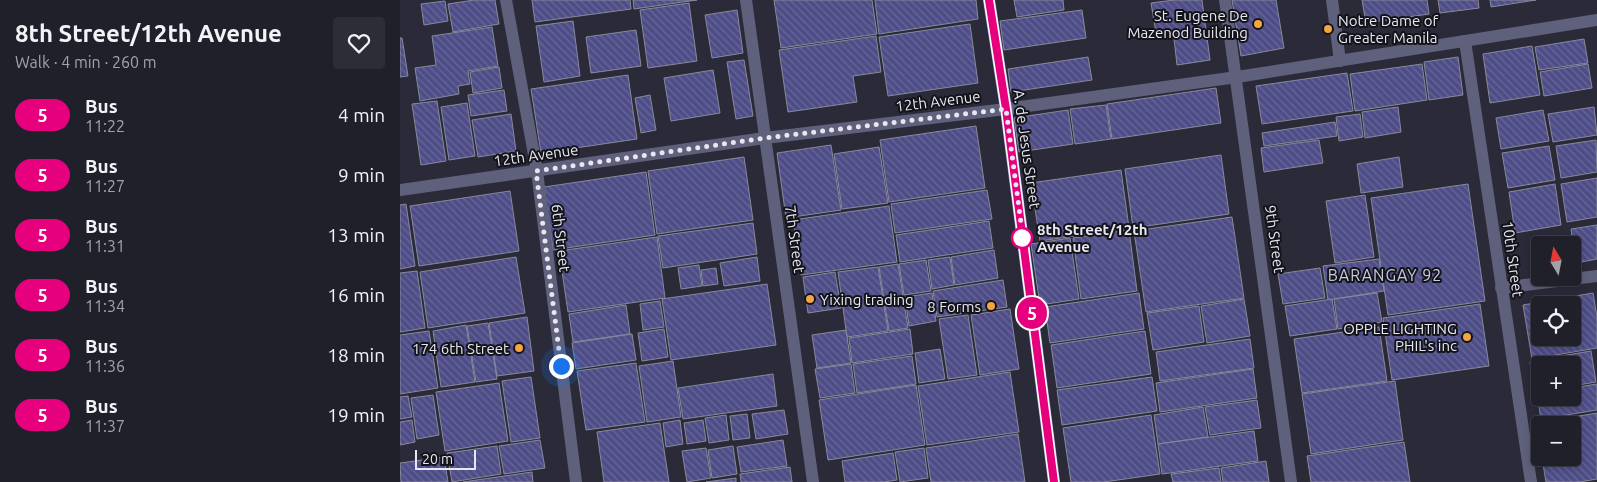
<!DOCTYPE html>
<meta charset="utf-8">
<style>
body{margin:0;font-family:Ubuntu,sans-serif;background:#2d2d37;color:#f1f3f6;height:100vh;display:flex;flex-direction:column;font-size:19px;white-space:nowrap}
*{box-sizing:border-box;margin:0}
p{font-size:16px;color:#a2a3a9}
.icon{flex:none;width:28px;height:28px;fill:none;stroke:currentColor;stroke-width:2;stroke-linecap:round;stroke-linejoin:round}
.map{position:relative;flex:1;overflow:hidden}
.sheet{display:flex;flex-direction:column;background:#20202b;width:400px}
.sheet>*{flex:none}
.badge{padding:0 10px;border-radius:16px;font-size:18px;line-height:32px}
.needle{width:32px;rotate:350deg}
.buttons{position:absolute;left:1131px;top:236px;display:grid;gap:10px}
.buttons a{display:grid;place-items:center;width:50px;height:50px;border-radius:5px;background:#20202b;box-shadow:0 2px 8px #0003,0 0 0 1px #3d3e47;font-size:25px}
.scale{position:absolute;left:15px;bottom:12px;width:61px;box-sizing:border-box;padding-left:5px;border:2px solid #e6e7f1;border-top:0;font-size:14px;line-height:18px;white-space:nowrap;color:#e6e7f1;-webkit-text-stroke:4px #13131a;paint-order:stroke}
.you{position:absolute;width:25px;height:25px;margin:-12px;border:4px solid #fff;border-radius:50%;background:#1a73e8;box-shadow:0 0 0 8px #1a73e833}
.map>.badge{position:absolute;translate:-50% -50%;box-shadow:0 0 0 2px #fff}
.round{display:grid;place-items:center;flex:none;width:52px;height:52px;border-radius:5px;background:#2d2d37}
.summary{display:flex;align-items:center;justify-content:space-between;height:85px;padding:0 15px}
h1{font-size:24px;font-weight:600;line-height:38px}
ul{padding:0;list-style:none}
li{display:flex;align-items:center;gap:15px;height:60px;padding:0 15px}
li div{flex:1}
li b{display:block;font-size:19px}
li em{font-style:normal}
li .badge{min-width:55px;font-weight:700;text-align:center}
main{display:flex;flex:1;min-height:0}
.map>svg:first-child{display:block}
.building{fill:url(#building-back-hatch);stroke:#88899b;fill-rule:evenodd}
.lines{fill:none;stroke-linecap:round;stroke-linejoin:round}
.minor{stroke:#5f607b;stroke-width:12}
.major{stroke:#9293ca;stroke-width:12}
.line-casing{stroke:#fff;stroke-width:11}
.line{stroke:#e6007e;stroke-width:8}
.walk{stroke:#e6e7f1;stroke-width:5;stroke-dasharray:0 9}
.poi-dot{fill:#f2a541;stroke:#13131a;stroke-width:2}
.stop-dot{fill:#fff;stroke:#e6007e;stroke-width:2.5}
.labels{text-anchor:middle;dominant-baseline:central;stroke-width:4;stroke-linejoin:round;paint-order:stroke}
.poi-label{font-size:15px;fill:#e6e7f1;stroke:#13131a;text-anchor:end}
.street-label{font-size:15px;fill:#e6e7f1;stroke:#13131a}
.stop-label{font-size:15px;font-weight:bold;fill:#e6e7f1;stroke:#13131a;text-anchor:start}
.neighbourhood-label{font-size:16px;letter-spacing:1px;fill:#c8cadd;stroke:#13131a}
</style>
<main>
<section class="sheet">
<div class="summary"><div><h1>8th Street/12th Avenue</h1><p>Walk · 4 min · 260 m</p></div><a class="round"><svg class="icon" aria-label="heart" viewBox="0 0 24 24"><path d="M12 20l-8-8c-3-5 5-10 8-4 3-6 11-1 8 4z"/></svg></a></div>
<ul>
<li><span class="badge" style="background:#e6007e;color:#fff">5</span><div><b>Bus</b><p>11:22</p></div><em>4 min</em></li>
<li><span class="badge" style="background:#e6007e;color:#fff">5</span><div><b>Bus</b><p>11:27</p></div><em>9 min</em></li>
<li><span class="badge" style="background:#e6007e;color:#fff">5</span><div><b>Bus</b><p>11:31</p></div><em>13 min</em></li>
<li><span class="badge" style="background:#e6007e;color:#fff">5</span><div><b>Bus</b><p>11:34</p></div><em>16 min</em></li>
<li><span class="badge" style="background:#e6007e;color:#fff">5</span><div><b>Bus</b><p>11:36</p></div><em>18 min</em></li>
<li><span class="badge" style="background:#e6007e;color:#fff">5</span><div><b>Bus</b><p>11:37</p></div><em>19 min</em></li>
</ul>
</section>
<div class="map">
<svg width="1197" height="482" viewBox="0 0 1197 482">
<defs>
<pattern id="building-back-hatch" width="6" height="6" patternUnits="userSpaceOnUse" patternTransform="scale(1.25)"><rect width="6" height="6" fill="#4e4d87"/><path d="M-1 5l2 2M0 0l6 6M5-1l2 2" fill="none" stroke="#686798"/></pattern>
</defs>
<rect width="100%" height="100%" fill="#2a2a39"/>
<!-- building -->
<g class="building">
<path d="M74,0H95L99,24L53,32L48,4Z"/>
<path d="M132,0H230L231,9L135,22Z"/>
<path d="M233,0H297L234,9Z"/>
<path d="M374,0H472L477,34L381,48Z"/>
<path d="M475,0H576L578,19L479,34Z"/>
<path d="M614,0H663L664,10L617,17Z"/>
<path d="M774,0H802L810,60L777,65L773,30L756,33L751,3Z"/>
<path d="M832,0H876L884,48L841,56Z"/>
<path d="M962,0H1027L1029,14L966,23Z"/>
<path d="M1038,0H1078L1079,8L1040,13Z"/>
<path d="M1090,0H1136L1091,7Z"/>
<path d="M45,1L48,21L24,25L21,4Z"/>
<path d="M289,3L297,61L248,68L240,10Z"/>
<path d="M337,10L343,53L312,58L305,15Z"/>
<path d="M682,10L686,38L604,50L600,21Z"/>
<path d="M173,21L180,76L144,82L136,26Z"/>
<path d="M570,24L578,83L488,96L479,37Z"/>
<path d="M92,27L98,66L68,71L70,84L58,86L59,94L20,101L15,68L36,65L32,36Z"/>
<path d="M236,30L241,66L191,73L186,37Z"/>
<path d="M476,36L481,72L453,76L457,102L388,112L379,50Z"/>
<path d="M0,38H2L8,76L0,77Z"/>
<path d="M1184,39L1188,63L1139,70L1135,47Z"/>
<path d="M1132,46L1140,95L1090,103L1083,54Z"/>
<path d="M688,57L692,80L611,92L608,69Z"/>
<path d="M1058,57L1063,95L1029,100L1024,62Z"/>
<path d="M344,60L353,116L336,119L327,62Z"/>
<path d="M1022,64L1027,100L955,111L950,74Z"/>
<path d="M1188,64L1192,88L1144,96L1140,72Z"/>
<path d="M99,67L102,88L73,93L70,72Z"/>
<path d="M313,70L320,113L271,121L264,78Z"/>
<path d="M947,73L953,111L862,124L856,86Z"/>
<path d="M228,75L237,139L141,153L131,89Z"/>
<path d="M816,88L821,123L712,139L707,104Z"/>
<path d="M104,90L107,111L71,116L68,95Z"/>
<path d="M250,95L256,130L241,133L235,98Z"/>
<path d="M37,101L46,161L21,165L12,104Z"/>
<path d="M67,103L75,156L49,160L41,107Z"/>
<path d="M706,105L711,139L675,144L670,109Z"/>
<path d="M998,107L1001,132L965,138L962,112Z"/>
<path d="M1194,107L1197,135L1153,142L1148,114Z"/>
<path d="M668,110L673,144L619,152L614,118Z"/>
<path d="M1143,110L1149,141L1101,149L1096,118Z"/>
<path d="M111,114L116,151L78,157L72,120Z"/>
<path d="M960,114L963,137L939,141L936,117Z"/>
<path d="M935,122L937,136L864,146L862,133Z"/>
<path d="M576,126L585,188L489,202L480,140Z"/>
<path d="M919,140L923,163L864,172L861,148Z"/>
<path d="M1196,140L1197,172L1161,178L1156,146Z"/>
<path d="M431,145L441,210L386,218L377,153Z"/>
<path d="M1149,146L1155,180L1108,188L1102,153Z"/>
<path d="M479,147L488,203L442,209L434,154Z"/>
<path d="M821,155L829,214L733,228L725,169Z"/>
<path d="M344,157L353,220L257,234L248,171Z"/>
<path d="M999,157L1003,187L961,193L957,164Z"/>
<path d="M721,170L729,228L640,241L631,183Z"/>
<path d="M246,172L255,235L153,250L144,187Z"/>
<path d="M1197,178V217L1167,222L1161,184Z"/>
<path d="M1068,184L1085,301L988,315L971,198Z"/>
<path d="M1155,184L1161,225L1115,233L1109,192Z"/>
<path d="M587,190L592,219L495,233L491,204Z"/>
<path d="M110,191L119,251L19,266L10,206Z"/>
<path d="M965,195L974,257L935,263L926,201Z"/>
<path d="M6,204L15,266L0,269V205Z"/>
<path d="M489,206L497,262L401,275L393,220Z"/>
<path d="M832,217L844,298L746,312L734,231Z"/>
<path d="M589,221L593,248L500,262L496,235Z"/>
<path d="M353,223L357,254L263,268L258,236Z"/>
<path d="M1197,225V259L1176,263L1171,229Z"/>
<path d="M729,230L737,291L681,299L673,238Z"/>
<path d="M257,237L265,298L168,312L159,251Z"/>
<path d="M670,238L679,299L640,305L631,244Z"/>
<path d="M594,250L598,278L555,285L551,257Z"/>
<path d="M116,257L125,313L28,328L20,272Z"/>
<path d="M357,257L360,281L324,286L320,263Z"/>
<path d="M550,257L554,285L532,289L528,260Z"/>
<path d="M979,259L984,291L928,300L923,266Z"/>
<path d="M526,260L531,291L504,295L499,264Z"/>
<path d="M498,264L508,328L489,331L479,267Z"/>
<path d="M299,265L302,286L281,289L278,268Z"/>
<path d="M478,267L488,331L447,337L438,272Z"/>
<path d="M316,268L318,284L303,286L301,270Z"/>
<path d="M920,268L925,298L883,304L878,274Z"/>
<path d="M17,271L25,328L0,332V273Z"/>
<path d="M435,272L441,308L408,313L403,277Z"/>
<path d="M603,280L607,307L537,317L533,291Z"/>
<path d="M367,284L376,345L271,360L262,299Z"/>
<path d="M532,293L536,321L509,326L505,297Z"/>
<path d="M739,293L744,329L650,343L645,307Z"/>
<path d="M977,293L982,322L938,329L934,299Z"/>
<path d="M1193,293L1197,317V348L1132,359L1123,305ZM1140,305H1172V338H1140Z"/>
<path d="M844,299L850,336L807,343L801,306Z"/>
<path d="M932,299L937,329L890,336L885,306Z"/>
<path d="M260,301L264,327L243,330L240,304Z"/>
<path d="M1080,304L1089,366L992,380L983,318Z"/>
<path d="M226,305L230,334L173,342L169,314Z"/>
<path d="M799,306L804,342L753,350L747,313Z"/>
<path d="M610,309L619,369L580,375L571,315Z"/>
<path d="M568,315L577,375L548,379L539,319Z"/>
<path d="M127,317L134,371L97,376L89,323Z"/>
<path d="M88,323L97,379L76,382L67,326Z"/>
<path d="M66,325L75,382L41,387L33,331Z"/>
<path d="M979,327L987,381L902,393L894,339Z"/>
<path d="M264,329L268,357L242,361L238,333Z"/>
<path d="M510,329L513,354L452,363L449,338Z"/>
<path d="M446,330L451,363L417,368L412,335Z"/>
<path d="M29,331L38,388L0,394V335Z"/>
<path d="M745,331L751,374L657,388L651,345Z"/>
<path d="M232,334L236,360L176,369L172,343Z"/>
<path d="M850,339L854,368L760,381L756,352Z"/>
<path d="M540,349L545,379L519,383L515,353Z"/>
<path d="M1191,351L1196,382L1172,386V365H1156L1155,357Z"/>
<path d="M512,356L516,384L457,393L453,364Z"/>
<path d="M1153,358L1154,365H1140V391L1134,392L1130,362Z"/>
<path d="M273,361L281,417L247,422L239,366Z"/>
<path d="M236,363L245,422L186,430L177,371Z"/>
<path d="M451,364L455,393L420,398L415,369Z"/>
<path d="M853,369L857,398L760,412L756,383Z"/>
<path d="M610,372L619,432L527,445L518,386Z"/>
<path d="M373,374L377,406L283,419L278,388Z"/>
<path d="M131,377L140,438L111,442L102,381Z"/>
<path d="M752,377L757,411L662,425L657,390Z"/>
<path d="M995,381L1003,440L911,454L902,394Z"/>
<path d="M99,383L108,441L45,451L36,392Z"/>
<path d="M1197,384V410L1141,419L1137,394L1140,393V398H1172V388Z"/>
<path d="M516,385L525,445L428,460L419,400Z"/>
<path d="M33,395L39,435L17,439L11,398Z"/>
<path d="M8,396L12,417L0,419V397Z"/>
<path d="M857,400L861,428L810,435L805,407Z"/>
<path d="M803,407L808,437L758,444L754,415Z"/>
<path d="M384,410L388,434L356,439L352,414Z"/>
<path d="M1197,413V479L1180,482H1146L1142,458H1172V425H1140V444L1137,423Z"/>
<path d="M347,414L350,438L333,440L330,416Z"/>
<path d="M326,415L329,440L309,443L305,418Z"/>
<path d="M751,415L760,474L704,482H671L663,428Z"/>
<path d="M12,420L15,442L0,445V422Z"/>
<path d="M280,420L283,444L266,447L263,423Z"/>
<path d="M303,420L306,441L287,444L284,423Z"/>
<path d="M260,423L269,482H204L197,432Z"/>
<path d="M854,431L858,461L762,474L758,444Z"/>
<path d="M618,434L625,482H531L526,448Z"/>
<path d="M140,440L145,468L104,474L99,446Z"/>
<path d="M383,440L387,466L341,472L337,447Z"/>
<path d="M1004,442L1010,482H911L907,456Z"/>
<path d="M97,446L101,474L52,482L47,453Z"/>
<path d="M333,446L337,474L312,478L308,450Z"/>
<path d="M306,448L311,478L287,482L282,451Z"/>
<path d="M524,448L528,478L500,482L495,452Z"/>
<path d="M493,453L497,480L484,482H445L442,461Z"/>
<path d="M44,457L48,482H1L0,463Z"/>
<path d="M866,461L869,482H823L821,468Z"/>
<path d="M390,467L392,482H341L340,474Z"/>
<path d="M819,468L821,482H773L771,474Z"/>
<path d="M132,472L133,482H63Z"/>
<path d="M336,478V482H306Z"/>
</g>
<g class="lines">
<!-- minor -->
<g class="minor">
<path d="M106,0L137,171L176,482"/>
<path d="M346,0L413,482"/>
<path d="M825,0L891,482"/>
<path d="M932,0L940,61"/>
<path d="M1065,41L1131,482"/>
<path d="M0,190L365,138L606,109L837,77L1197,20"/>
<path d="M1101,288L1197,276"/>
</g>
<!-- major -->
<path class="major" d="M589,0L606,109L654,482"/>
</g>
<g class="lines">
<!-- line casing -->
<g class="line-casing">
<path id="line" d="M589,0L606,109L654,482"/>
</g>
<!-- line -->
<use href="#line" class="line"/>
<!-- walk -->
<path class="walk" d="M161,366L136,171L365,138L606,109L624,246L622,238"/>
</g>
<!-- markers -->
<g class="poi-dot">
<circle cx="858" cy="24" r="5"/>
<circle cx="928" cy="29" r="5"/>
<circle cx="410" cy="299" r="5"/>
<circle cx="591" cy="306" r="5"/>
<circle cx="1067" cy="337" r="5"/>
<circle cx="119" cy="348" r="5"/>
</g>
<circle class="stop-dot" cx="622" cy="238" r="10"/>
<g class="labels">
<!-- poi labels -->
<g class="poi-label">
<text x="848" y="15">St. Eugene De<tspan x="848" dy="17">Mazenod Building</tspan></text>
<text x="938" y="20" text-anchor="start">Notre Dame of<tspan x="938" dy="17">Greater Manila</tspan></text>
<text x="420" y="299" text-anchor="start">Yixing trading</text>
<text x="581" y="306">8 Forms</text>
<text x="1057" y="328">OPPLE LIGHTING<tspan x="1057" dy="17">PHIL's inc</tspan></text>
<text x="109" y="348">174 6th Street</text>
</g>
<!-- street labels -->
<g class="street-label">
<text transform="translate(538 101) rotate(-7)">12th Avenue</text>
<text transform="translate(627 149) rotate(82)">A. de Jesus Street</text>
<text transform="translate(136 155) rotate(-8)">12th Avenue</text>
<text transform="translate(161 238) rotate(83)">6th Street</text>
<text transform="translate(395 239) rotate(82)">7th Street</text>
<text transform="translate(875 239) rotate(82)">9th Street</text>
<text transform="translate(1113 259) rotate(82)">10th Street</text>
</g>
<!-- stop labels -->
<g class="stop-label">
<text x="637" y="229">8th Street/12th<tspan x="637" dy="17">Avenue</tspan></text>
</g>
<!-- neighbourhood labels -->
<g class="neighbourhood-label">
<text x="985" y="275">BARANGAY 92</text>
</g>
</g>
</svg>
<div class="buttons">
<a><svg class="needle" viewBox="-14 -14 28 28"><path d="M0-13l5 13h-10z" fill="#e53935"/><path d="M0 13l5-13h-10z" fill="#a2a3a9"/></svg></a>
<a><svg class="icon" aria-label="locate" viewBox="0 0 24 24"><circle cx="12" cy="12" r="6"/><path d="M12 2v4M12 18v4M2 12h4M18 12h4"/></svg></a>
<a>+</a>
<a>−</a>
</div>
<div class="scale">20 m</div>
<div class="you" style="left:161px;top:366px"></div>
<b class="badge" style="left:632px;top:313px;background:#e6007e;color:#fff">5</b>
</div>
</main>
